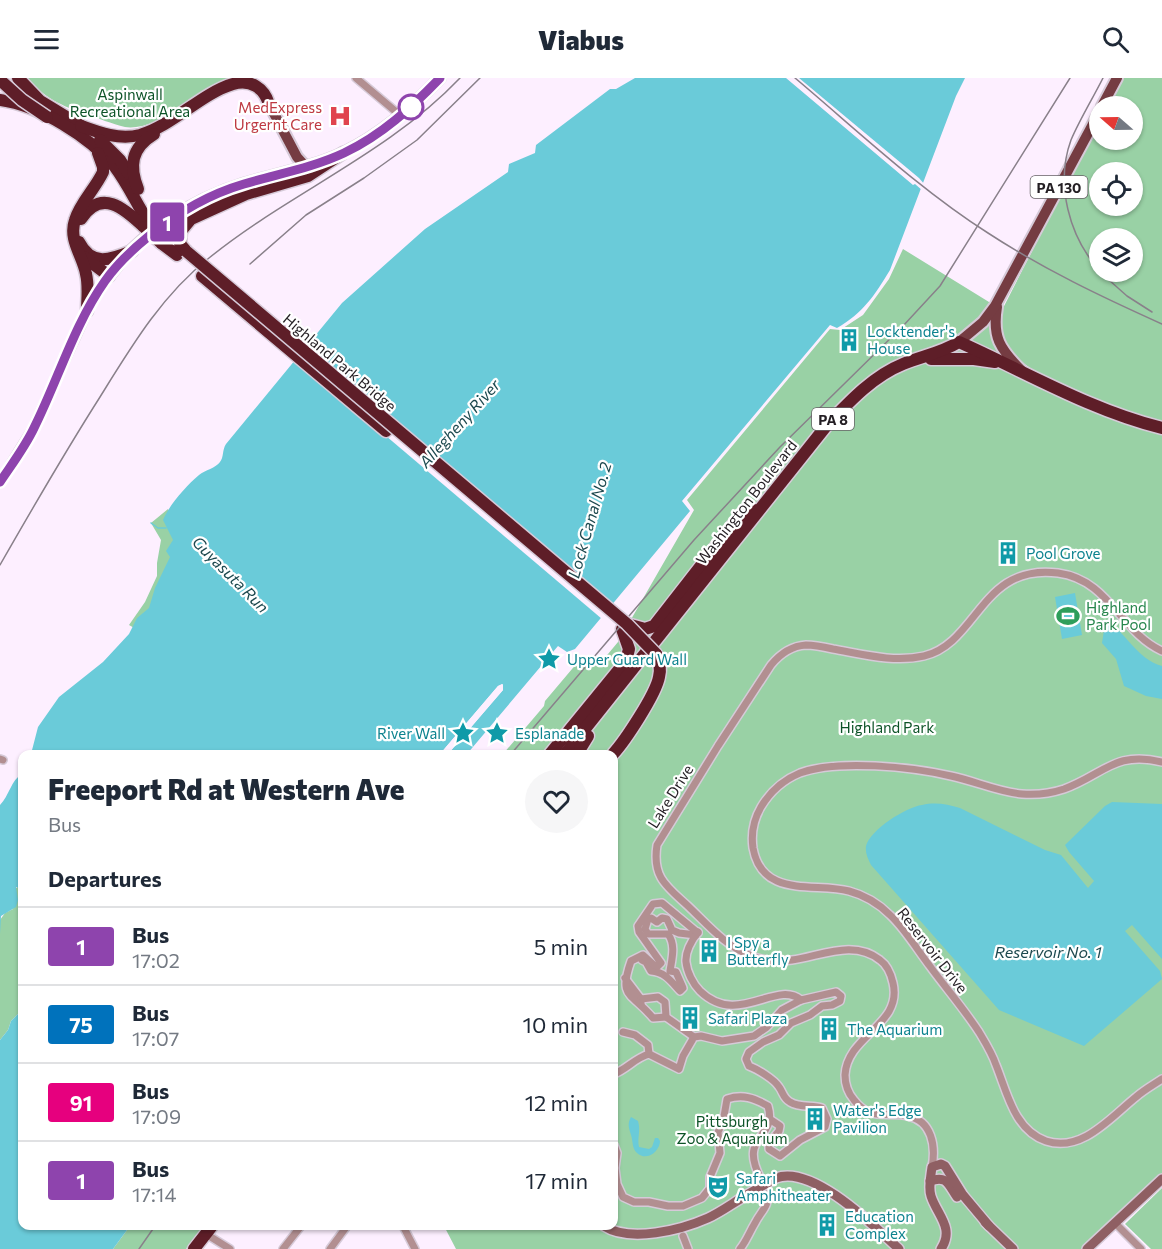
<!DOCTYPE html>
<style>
body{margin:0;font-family:Commissioner,sans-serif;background:#f6f6f7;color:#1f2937;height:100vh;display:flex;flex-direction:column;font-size:22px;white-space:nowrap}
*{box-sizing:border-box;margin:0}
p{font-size:20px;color:#747a83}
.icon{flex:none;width:33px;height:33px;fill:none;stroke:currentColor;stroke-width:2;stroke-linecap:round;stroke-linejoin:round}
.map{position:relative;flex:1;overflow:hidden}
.sheet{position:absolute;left:18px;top:672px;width:600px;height:480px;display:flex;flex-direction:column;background:#fff;border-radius:12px;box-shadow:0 2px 4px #0004}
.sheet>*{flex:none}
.badge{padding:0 12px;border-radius:4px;font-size:21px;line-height:39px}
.needle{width:39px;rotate:290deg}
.fabs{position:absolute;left:1089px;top:18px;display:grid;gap:12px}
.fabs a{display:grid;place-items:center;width:54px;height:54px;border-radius:50%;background:#fff;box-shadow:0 2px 4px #0004;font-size:30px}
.map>.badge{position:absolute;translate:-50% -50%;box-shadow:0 0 0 3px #fff}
h2{padding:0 30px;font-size:22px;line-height:54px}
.round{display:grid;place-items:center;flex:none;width:63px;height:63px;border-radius:32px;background:#f6f6f7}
.head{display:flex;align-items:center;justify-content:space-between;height:102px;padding:0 30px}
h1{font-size:28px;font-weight:800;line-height:45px}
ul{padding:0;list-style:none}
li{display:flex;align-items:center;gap:18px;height:78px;padding:0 30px;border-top:2px solid #e0e1e3}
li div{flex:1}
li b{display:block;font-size:22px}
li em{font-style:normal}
li .badge{min-width:66px;font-weight:700;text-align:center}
header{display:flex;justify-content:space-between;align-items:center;height:78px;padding:0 30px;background:#fff;font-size:27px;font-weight:800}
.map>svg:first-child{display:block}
.green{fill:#99d1a5;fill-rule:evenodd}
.water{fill:#6acbd9}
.pier{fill:#fdefff}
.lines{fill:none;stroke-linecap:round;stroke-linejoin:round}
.stream{stroke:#6acbd9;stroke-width:1.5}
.street-casing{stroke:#d6cad8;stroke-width:10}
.secondary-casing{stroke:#d6cad8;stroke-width:12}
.primary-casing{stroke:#d6cad8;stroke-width:14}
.highway-casing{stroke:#d6cad8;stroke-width:15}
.street{stroke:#b28f91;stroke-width:7}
.secondary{stroke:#8f5f63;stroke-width:9}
.primary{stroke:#753c42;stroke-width:10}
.highway{stroke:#5e1e28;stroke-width:12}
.rail{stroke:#89808a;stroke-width:1.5}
.secondary-bridge-casing{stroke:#d6cad8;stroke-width:12;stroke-linecap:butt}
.highway-bridge-casing{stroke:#d6cad8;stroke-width:15;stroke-linecap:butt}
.secondary-bridge{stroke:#8f5f63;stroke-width:9}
.highway-bridge{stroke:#5e1e28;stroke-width:12}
.line-casing{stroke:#fff;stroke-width:14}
.line{stroke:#8e44ad;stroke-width:9}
.stop-dot{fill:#fff;stroke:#8e44ad;stroke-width:3}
.labels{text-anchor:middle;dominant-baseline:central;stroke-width:4.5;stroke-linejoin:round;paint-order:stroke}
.shield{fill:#fff;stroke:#666266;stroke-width:1.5}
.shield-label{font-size:14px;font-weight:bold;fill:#241f24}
.park-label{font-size:15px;fill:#0c5327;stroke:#fff}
.health-label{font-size:15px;fill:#be3a42;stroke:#fff;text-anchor:end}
.culture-label{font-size:15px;fill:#0d838f;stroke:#fff;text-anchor:start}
.street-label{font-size:15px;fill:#241f24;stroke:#fff}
.leisure-label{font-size:15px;fill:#27864d;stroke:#fff;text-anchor:start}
.water-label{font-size:16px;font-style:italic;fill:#1d494f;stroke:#fff}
</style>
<header><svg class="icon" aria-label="menu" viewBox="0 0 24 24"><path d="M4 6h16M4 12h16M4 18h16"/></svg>Viabus<svg class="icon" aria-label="search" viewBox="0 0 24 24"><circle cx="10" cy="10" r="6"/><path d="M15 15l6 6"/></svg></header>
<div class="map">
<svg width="1162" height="1171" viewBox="0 0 1162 1171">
<rect width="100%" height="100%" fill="#fdefff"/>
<!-- green -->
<g class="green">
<path d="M28,0H232C206,15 154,54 125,49C112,46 98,40 85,36C63,28 43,20 28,0Z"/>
<path d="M1122,0H1162V344C1128,335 1012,295 1001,261C998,254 1001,241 1001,234L1099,42L1100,62H1132V28H1107ZM1100,94H1132V128H1100ZM1100,160H1132V194H1100Z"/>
<path d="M903,171L989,224V248L992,246L1003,276L996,274L1004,290L1054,316L1114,342L1162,357V1101L1087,1171H456L444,1148H614V676H503L544,628L545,623L583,578L598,588L618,564L694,432L687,422L830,251L840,252L863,237L889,201Z"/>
<path d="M168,431L175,446L181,490L136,551L129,547L145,524L157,498V485L161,462L151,445Z"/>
<path d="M18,809L22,811V932L11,943L8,952L0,962V842L5,835L13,831L16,810Z"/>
<path d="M1162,1110V1171H1151L1125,1146Z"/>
<path d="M130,1148H203L186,1171H113Z"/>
</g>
<!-- water -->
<g class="water">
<path d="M635,0H965L956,18L890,192C875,217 863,235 837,250L830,247L682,423L690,433L575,571L567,574L558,568L467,676H448L503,612V606L498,608L440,676H31L38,649L59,619L103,584L129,556L137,540L149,530L155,510L170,479L166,473L173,462L163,442C170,426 186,408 199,397C205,392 216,390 220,384C224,379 222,372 226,366L342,225L425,151L508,94L509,86L535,75L536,67L610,11H616Z"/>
<path d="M1075,515L1082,557L1062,561L1055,519Z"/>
<path d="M1109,546C1121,548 1137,582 1162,588V621L1146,618L1124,608L1116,581L1102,565L1104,552Z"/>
<path d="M22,696V811L16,809L18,822L16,829L1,838L0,856V727C9,718 11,702 22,696Z"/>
<path d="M1112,724L1162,726V881L1132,847L1125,853L1160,893L1162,901L1084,968L999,932L871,787C868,781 865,775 866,768C870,752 906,729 922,727C935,724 947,726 960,730L1045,772L1061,777L1088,810L1094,803L1069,774L1065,767L1105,728Z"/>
<path d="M22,932V1148H130L113,1171H0V962L8,952L11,943Z"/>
<path d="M631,1039L638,1043C641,1053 637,1060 639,1069L649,1071L652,1069L655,1060H658L660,1063C660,1073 647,1084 637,1075C632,1071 633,1063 631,1057C629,1050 627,1046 631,1039Z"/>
</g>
<!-- pier -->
<g class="pier">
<path d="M786,0H799L919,100L925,107L923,113L915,106L913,107Z"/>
<path d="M304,268L613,529L602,541L294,280Z"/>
<path d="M502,606L503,612L448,676H445L500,610L444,676H440L498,608Z"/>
</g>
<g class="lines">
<!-- stream -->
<path class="stream" d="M151,445L158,450H166"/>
<!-- street casing -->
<g class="street-casing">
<g id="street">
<path d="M356,0L401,38"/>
<path d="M0,681L3,682"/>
<path d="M1162,684C1115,672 1103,697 1064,711C1052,715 1035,717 1022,716C998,714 975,703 951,698C912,689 838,681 800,695C783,702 770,714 761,729C754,741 751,756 753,770C762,821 815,804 849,813C864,817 879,826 890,837C905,851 916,870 929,887C945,909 964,931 979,954C985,964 992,975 996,987C1007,1014 1014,1052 1046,1063C1082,1075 1111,1039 1136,1019C1144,1012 1153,1007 1162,1001"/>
<path d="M698,854C692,862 685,873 686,884C687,894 693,906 700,913C738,950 776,901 801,922"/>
<path d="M642,882L646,884L651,893C665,894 671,903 680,913L683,910L676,894L670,893C672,880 676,867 668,856H648L645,851L648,841L651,840L657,844L662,840L667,841L672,852L679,855L696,857"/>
<path d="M625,900L641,921"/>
<path d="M641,926V921L658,919L665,924L666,939L694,959"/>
<path d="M666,939L653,940C631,914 618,920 631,883L643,877L654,887L658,888L661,885L639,854L638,848L653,826L662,825L698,855"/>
<path d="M623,954L635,957L648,967L649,976"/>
<path d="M614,996C627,991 635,980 649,976L679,991L683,978L694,959L701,958L722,963L754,958L767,949L782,932L801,922L836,914L841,918L840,923L832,927L822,928L810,937L791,945L779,957L763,964L749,974L746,981L749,988C757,991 774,1001 779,1009C783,1014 783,1020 790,1024C799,1030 812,1027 822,1030L827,1041L825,1049L800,1062L780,1078L769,1071V1065L779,1053L780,1048L771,1042"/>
<path d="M614,1067L617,1075L615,1090L617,1106L623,1119L634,1124H649L668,1128H683L702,1120L710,1110V1099L720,1075L718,1054L723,1044L727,1021C743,1016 754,1020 768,1028C778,1062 737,1056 761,1101"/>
<path d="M932,1089C936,1068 932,1043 908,1038C886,1033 871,1044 854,1022C848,1015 845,1006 845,997C847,957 903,947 893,905C891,896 887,887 880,882C854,861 821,878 792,882C779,884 764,883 752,878C726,869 707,846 688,828C666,808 652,799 657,767L718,668L771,587C780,576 791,568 806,567C815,567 824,569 833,571C862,576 894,585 924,578C978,565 981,485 1058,495C1110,502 1120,554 1162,573"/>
<path d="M1115,1145L1141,1171"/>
<path d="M403,1148L415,1171"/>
<path d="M206,1156L230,1171"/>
<path d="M683,1158L688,1171"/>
<path d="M283,1171L301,1148"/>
<path d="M330,1171L347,1148"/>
<path d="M740,1171C747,1162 749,1155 755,1145C761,1133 769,1129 768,1114"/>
</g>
</g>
<!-- secondary casing -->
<g class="secondary-casing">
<g id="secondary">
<path d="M0,404L33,351L90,227L109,198"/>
<path d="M776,1100C812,1086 874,1148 899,1171"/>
<path d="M930,1103C947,1097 948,1106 957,1119"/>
<path d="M985,1144L1013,1171"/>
<path d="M604,1148C630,1165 681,1152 708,1140C721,1134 733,1125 745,1118"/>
<path d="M941,1171C955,1150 937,1137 931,1118C928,1109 931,1098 932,1089L941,1086L945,1088L963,1117L989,1148"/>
<path d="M1087,1171L1162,1101"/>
</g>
</g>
<!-- primary casing -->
<g class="primary-casing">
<g id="primary">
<path d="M269,26L297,79L306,89"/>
<path d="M1102,28L1117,0"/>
<path d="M109,198C141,155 192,122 243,106C276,96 311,90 343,75C381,57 411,30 440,0"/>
<path d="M997,229C992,259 1000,271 1021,292"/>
<path d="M959,264L983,244L995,228L1100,33"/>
</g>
</g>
<!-- highway casing -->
<g class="highway-casing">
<g id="highway">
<path d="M18,0L40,23L86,51"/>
<path d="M0,22C39,27 90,59 115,89C128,106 137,127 149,145"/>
<path d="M81,48C100,55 119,62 140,57C172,48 202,15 233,6C251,1 264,10 269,26"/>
<path d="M100,62L120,82L129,96"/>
<path d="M138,111C129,88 131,70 154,56"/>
<path d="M81,141C101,110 124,130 144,149"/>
<path d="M79,164C92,189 110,182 132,173"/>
<path d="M161,165L177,177"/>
<path d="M186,173L180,166L181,153L191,141L246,116L308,98L343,75"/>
<path d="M84,179L109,198"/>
<path d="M202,198L386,353"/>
<path d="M87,233C87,221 89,208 86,196C83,178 68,162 75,142C80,125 95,111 103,94V89L98,75"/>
<path d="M931,281H974L995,284"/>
<path d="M627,546L645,551L654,548L732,448L754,432"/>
<path d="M550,676L626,583L629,571L622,551"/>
<path d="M565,676L827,347C849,324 873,298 903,286C922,278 941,275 959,264C1026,294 1090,332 1162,350"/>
<path d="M580,676V671L588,658"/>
<path d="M613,676C625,663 656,616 659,599C661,591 660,584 656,576"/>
<path d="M194,1171L212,1148"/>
</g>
</g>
<!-- street -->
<use href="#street" class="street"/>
<!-- secondary -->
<use href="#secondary" class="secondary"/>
<!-- primary -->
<use href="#primary" class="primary"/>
<!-- highway -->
<use href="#highway" class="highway"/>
<!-- rail -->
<g class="rail">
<path d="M795,0C858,53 919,111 988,155C1043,191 1102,219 1162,246"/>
<path d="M250,186L306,137L364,100L417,62L480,0"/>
<path d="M1100,193C1069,159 1055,106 1071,62C1080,41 1093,20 1103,0"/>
<path d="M1100,194L1127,218L1152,234"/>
<path d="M0,487C32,431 65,374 100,319C131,269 162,217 209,180C289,115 388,76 460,0"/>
<path d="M511,676L694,462L780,369L903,248L940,208L1070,0"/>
<path d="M139,1171L155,1148"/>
</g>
<!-- secondary-bridge casing -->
<g class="secondary-bridge-casing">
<path id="secondary-bridge" d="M745,1118L776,1100"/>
</g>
<!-- highway-bridge casing -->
<g class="highway-bridge-casing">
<g id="highway-bridge">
<path d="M0,2L22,22L47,39"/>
<path d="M154,141L165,155"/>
<path d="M144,149L161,165"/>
<path d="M186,173L627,546L656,576"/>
</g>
</g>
<!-- secondary-bridge -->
<use href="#secondary-bridge" class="secondary-bridge"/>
<!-- highway-bridge -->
<use href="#highway-bridge" class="highway-bridge"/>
</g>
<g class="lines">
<!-- line casing -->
<g class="line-casing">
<path id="line" d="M0,404C12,386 25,369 34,350C58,302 74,247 105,203C117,186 133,171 149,158C177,135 210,116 244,106C277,96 312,90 344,75C382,57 411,30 440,0"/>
</g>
<!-- line -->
<use href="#line" class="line"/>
</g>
<!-- icons -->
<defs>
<g id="hospital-bare" transform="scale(1.8)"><path d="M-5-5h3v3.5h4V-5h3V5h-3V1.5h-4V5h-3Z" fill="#e0444e" stroke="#fff" stroke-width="2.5" paint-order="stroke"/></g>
<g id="building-bare" transform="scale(1.8)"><path d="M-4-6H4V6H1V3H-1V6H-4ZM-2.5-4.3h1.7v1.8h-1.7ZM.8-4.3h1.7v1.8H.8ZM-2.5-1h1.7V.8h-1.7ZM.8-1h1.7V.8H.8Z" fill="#0f9aa8" stroke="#fff" stroke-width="2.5" paint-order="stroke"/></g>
<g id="stadium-bare" transform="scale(1.8)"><path d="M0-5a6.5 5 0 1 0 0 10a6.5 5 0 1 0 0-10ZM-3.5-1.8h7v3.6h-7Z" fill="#2e9e5b" stroke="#fff" stroke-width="2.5" paint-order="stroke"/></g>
<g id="sight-bare" transform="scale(1.8)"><path d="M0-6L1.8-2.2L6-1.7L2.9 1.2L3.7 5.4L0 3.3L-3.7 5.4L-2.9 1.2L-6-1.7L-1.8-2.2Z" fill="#0f9aa8" stroke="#fff" stroke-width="2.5" paint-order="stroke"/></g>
<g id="theatre-bare" transform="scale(1.8)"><path d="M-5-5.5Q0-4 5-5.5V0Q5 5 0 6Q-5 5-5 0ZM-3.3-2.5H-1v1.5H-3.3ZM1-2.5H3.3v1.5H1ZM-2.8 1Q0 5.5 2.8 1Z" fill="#0f9aa8" stroke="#fff" stroke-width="2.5" paint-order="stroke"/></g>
</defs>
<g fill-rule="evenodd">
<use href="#hospital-bare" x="340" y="38"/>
<use href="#building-bare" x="849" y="262"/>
<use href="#building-bare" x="1008" y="475"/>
<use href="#stadium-bare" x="1068" y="538"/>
<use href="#sight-bare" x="549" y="581"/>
<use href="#sight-bare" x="463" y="655"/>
<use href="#sight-bare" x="497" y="655"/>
<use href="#building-bare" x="709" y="873"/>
<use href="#building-bare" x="690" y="940"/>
<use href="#building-bare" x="829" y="951"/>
<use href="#building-bare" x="815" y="1041"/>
<use href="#theatre-bare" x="718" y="1109"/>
<use href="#building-bare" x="827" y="1147"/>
</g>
<!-- markers -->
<circle class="stop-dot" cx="411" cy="29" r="12"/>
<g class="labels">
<!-- shield labels -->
<g class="shield">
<rect x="1030.5" y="98" width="57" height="22" rx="4.5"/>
<rect x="812" y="330" width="42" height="22" rx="4.5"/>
</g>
<g class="shield-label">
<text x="1059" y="109">PA 130</text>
<text x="833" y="341">PA 8</text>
</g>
<!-- park labels -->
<g class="park-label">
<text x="130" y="16">Aspinwall<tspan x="130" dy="17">Recreational Area</tspan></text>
<text x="887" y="649">Highland Park</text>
<text x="732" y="1043">Pittsburgh<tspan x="732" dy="17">Zoo &amp; Aquarium</tspan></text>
</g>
<!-- health labels -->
<g class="health-label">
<text x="322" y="29">MedExpress<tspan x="322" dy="17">Urgernt Care</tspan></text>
</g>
<!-- culture labels -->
<g class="culture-label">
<text x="867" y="253">Locktender's<tspan x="867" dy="17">House</tspan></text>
<text x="1026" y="475">Pool Grove</text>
<text x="567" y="581">Upper Guard Wall</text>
<text x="445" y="655" text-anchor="end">River Wall</text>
<text x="515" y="655">Esplanade</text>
<text x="727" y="864">I Spy a<tspan x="727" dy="17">Butterfly</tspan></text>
<text x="708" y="940">Safari Plaza</text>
<text x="847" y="951">The Aquarium</text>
<text x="833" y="1032">Water's Edge<tspan x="833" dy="17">Pavilion</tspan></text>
<text x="736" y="1100">Safari<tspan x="736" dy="17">Amphitheater</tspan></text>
<text x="845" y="1138">Education<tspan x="845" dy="17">Complex</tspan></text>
</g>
<!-- street labels -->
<g class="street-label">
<text transform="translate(340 284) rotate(40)">Highland Park Bridge</text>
<text transform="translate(746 424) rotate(-52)">Washington Boulevard</text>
<text transform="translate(670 718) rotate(-58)">Lake Drive</text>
<text transform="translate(933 872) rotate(52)">Reservoir Drive</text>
</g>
<!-- leisure labels -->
<g class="leisure-label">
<text x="1086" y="529">Highland<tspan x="1086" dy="17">Park Pool</tspan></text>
</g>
<!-- water labels -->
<g class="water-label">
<text transform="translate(459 345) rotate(-48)">Allegheny River</text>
<text transform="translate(589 442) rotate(-74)">Lock Canal No. 2</text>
<text transform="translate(231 496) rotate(45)">Guyasuta Run</text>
<text x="1048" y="873">Reservoir No. 1</text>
</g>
</g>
</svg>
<div class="fabs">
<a><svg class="needle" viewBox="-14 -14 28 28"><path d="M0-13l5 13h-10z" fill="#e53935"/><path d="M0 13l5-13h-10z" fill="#747a83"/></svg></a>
<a><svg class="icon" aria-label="locate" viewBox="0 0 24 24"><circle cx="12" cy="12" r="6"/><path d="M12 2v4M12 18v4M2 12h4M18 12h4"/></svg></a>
<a><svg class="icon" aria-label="layers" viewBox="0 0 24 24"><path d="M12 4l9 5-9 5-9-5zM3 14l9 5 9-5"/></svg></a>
</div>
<b class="badge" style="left:167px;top:144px;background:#8e44ad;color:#fff">1</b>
<section class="sheet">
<div class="head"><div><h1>Freeport Rd at Western Ave</h1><p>Bus</p></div><a class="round"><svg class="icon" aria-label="heart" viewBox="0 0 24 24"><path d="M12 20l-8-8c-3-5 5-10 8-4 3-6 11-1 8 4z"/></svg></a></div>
<h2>Departures</h2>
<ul>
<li><span class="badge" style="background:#8e44ad;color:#fff">1</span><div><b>Bus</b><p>17:02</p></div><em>5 min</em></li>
<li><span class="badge" style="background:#0072bc;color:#fff">75</span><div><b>Bus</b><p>17:07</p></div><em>10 min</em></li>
<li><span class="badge" style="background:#e6007e;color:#fff">91</span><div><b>Bus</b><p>17:09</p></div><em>12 min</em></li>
<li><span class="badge" style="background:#8e44ad;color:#fff">1</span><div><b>Bus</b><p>17:14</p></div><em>17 min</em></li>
</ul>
</section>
</div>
